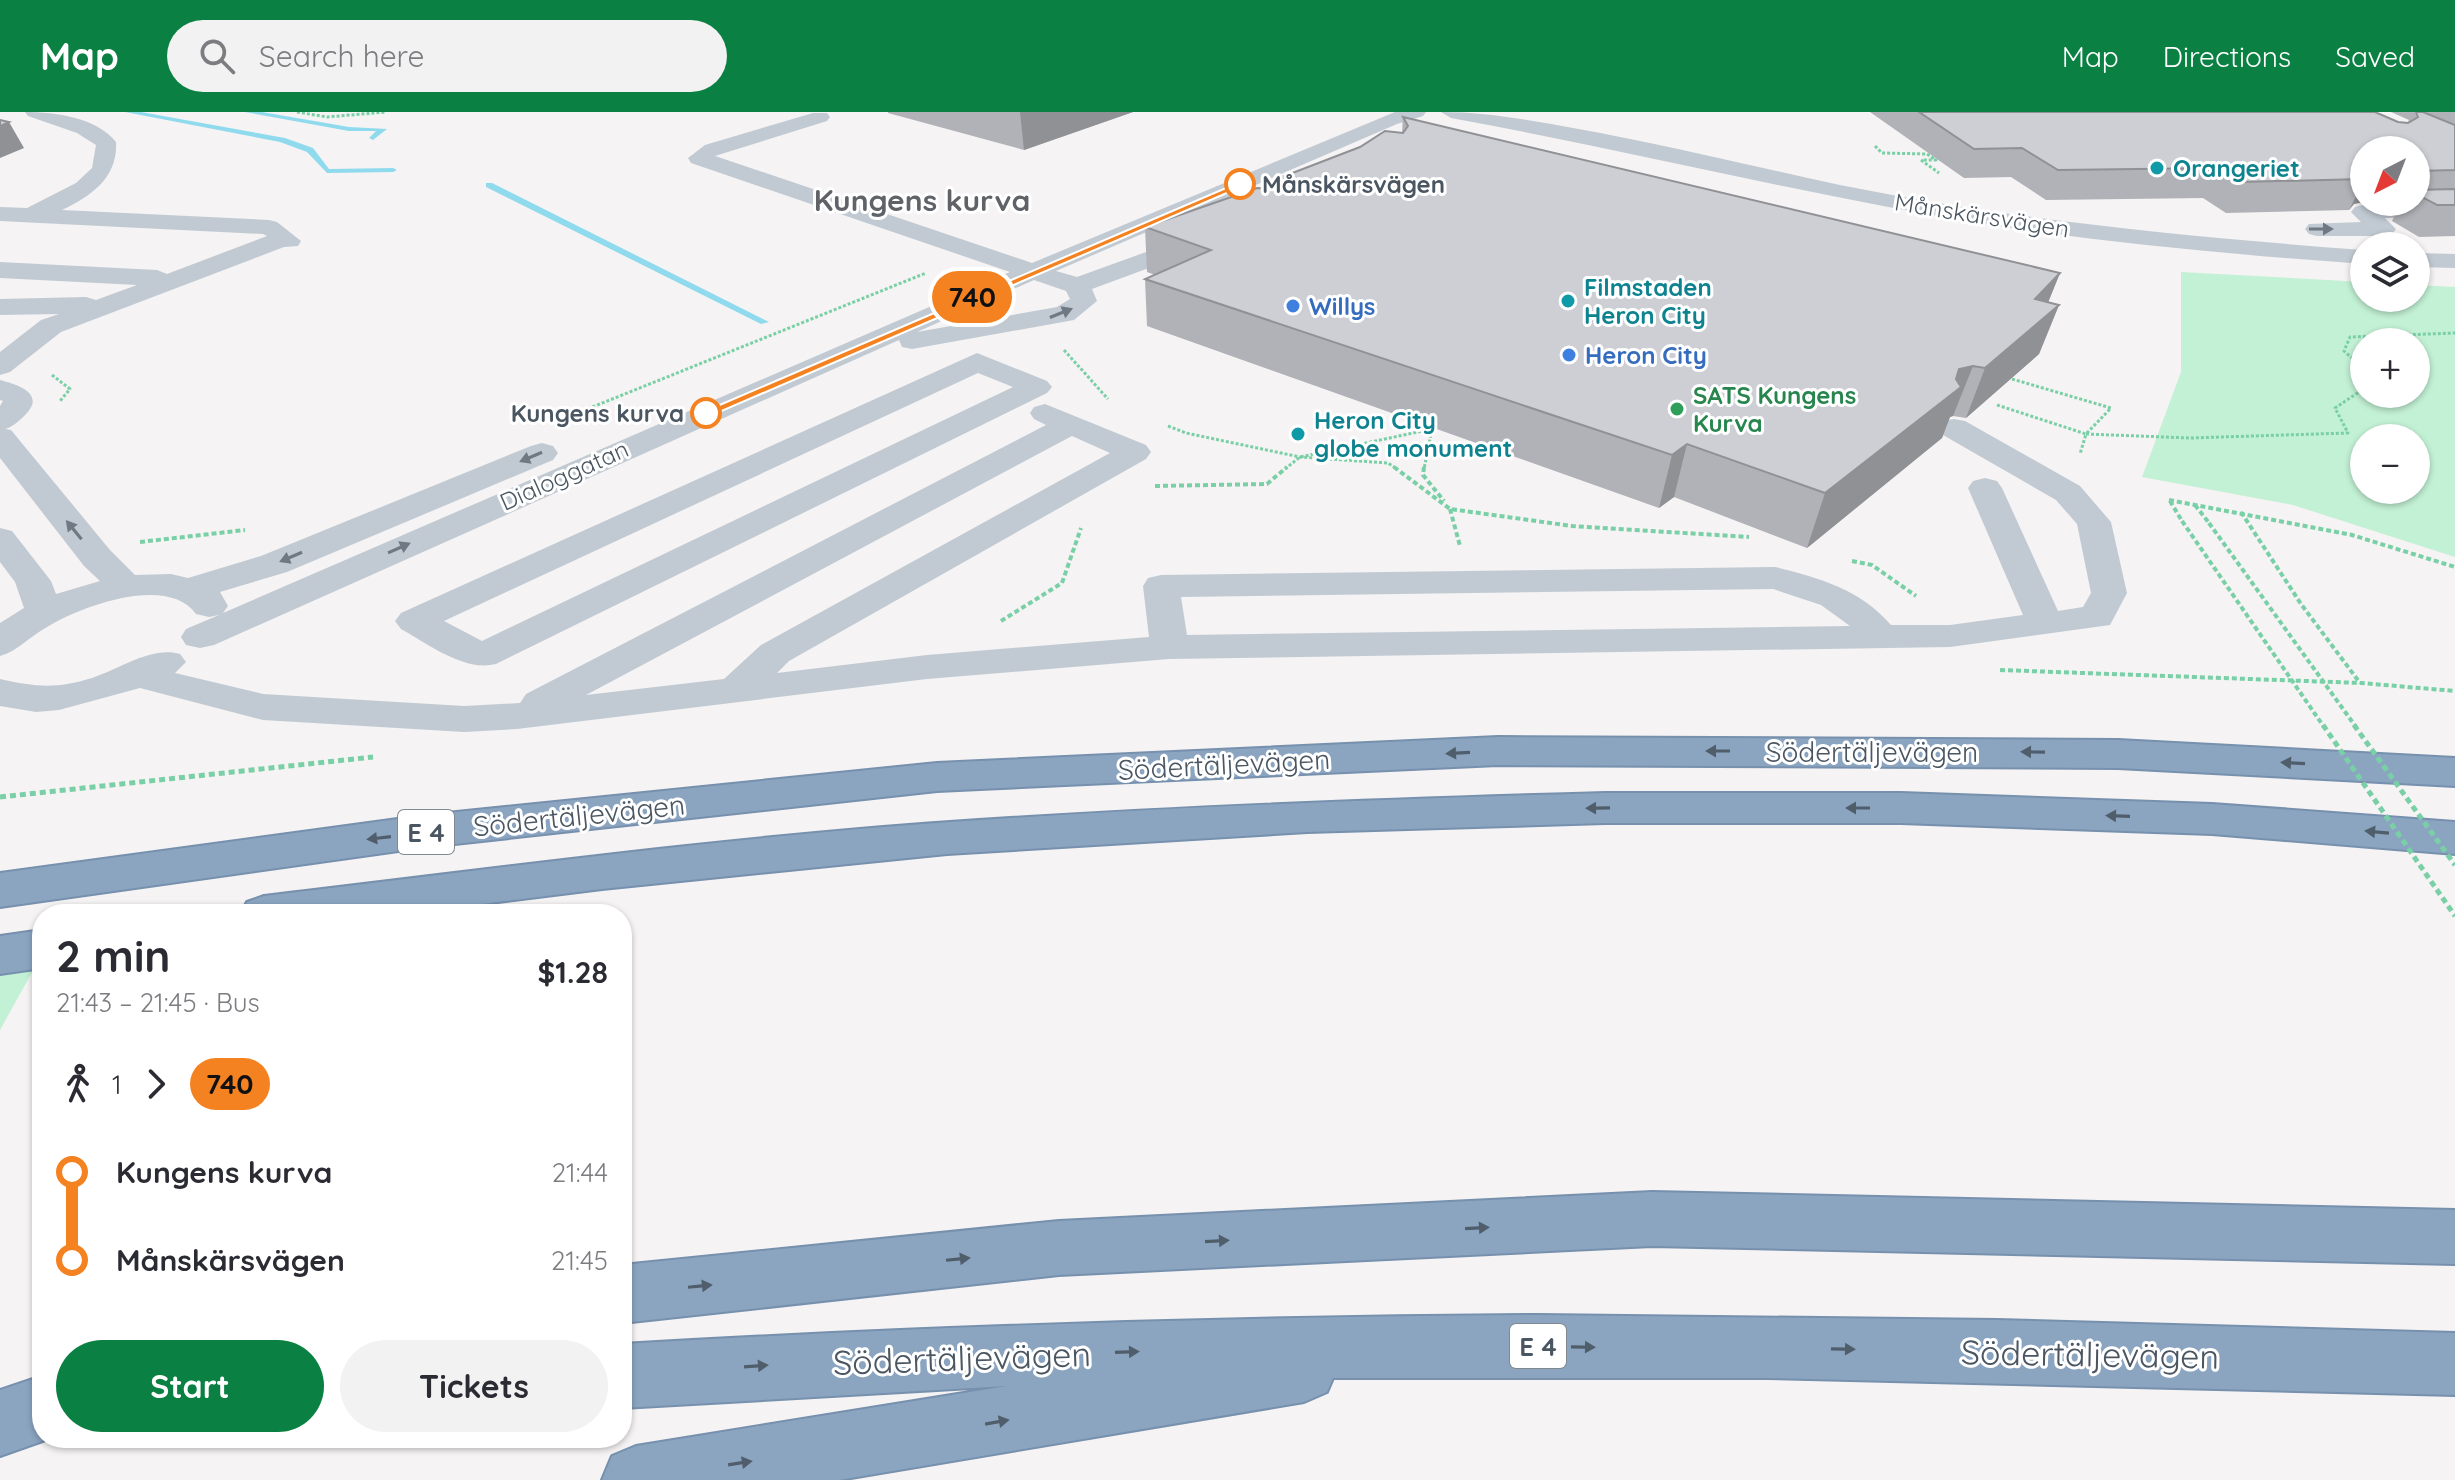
<!DOCTYPE html>
<meta charset="utf-8">
<style>
body{margin:0;font-family:Quicksand,sans-serif;background:#f2f2f3;color:#2b2b33;height:100vh;display:flex;flex-direction:column;font-size:30px;white-space:nowrap}
*{box-sizing:border-box;margin:0}
p{font-size:26px;color:#7c7c81}
.icon{flex:none;width:44px;height:44px;fill:none;stroke:currentColor;stroke-width:2;stroke-linecap:round;stroke-linejoin:round}
.map{position:relative;flex:1;overflow:hidden}
.panel{position:absolute;left:32px;top:792px;width:600px;height:544px;display:flex;flex-direction:column;background:#fff;border-radius:32px;box-shadow:0 2px 6px #0004}
.panel>*{flex:none}
.badge{padding:0 16px;border-radius:26px;font-size:28px;line-height:52px}
.needle{width:52px;rotate:222deg}
.controls{position:absolute;left:2350px;top:24px;display:grid;gap:16px}
.controls a{display:grid;place-items:center;width:80px;height:80px;border-radius:50%;background:#fff;box-shadow:0 2px 6px #0004;font-size:40px}
.map>.badge{position:absolute;translate:-50% -50%;box-shadow:0 0 0 4px #fff}
.legs{display:flex;align-items:center;gap:12px;height:88px;padding:0 24px;font-size:26px}
.legs p{margin-inline-start:auto}
.headline{display:flex;align-items:center;justify-content:space-between;height:136px;padding:0 24px}
h1{font-size:44px;font-weight:700;line-height:60px}
.button{display:flex;gap:16px;margin-top:auto;padding:16px 24px}
.button a{flex:1;height:92px;border-radius:48px;background:#0b8043;color:#fff;font-size:32px;font-weight:700;line-height:92px;text-align:center}
.button a+a{background:#f2f2f3;color:#2b2b33}
ul{padding:0 24px;list-style:none}
li{display:flex;align-items:center;gap:28px;height:88px;font-size:30px}
li i{display:grid;place-items:center;width:12px;height:100%;margin:0 10px;background:currentColor}
li i::after{content:'';width:20px;height:20px;margin:-10px;border:6px solid;border-radius:50%;background:#fff}
li p{margin-inline-start:auto}
li:first-child i{background:linear-gradient(#0000 50%,currentColor 0)}
li:last-child i{background:linear-gradient(currentColor 50%,#0000 0)}
header{display:flex;align-items:center;gap:48px;box-sizing:border-box;height:112px;padding:0 40px;background:#0b8043;color:#fff}
header strong{font-size:38px}
nav{display:flex;gap:44px;margin-inline-start:auto;font-size:28px}
.search{width:560px;height:72px;background:#f2f2f3;display:flex;align-items:center;gap:20px;box-sizing:border-box;padding:0 28px;border-radius:44px;color:#7c7c81;font-size:30px}
.map>svg:first-child{display:block}
.green{fill:#c3f1d5;fill-rule:evenodd}
.lines{fill:none;stroke-linecap:round;stroke-linejoin:round}
.stream{fill:#90daee;fill-rule:evenodd}
.highway-casing{stroke:#7690ad;stroke-width:4}
.path-far2{stroke:#7ad0a6;stroke-width:3;stroke-dasharray:3 2;stroke-linecap:butt}
.path-far1{stroke:#7ad0a6;stroke-width:4;stroke-dasharray:5 3;stroke-linecap:butt}
.path{stroke:#7ad0a6;stroke-width:5;stroke-dasharray:6 4;stroke-linecap:butt}
.minor{fill:#c1cad2;fill-rule:evenodd}
.highway{fill:#8ba5c1;fill-rule:evenodd}
.path-bridge-far1{stroke:#7ad0a6;stroke-width:4;stroke-dasharray:5 3;stroke-linecap:butt}
.path-bridge{stroke:#7ad0a6;stroke-width:5;stroke-dasharray:6 4;stroke-linecap:butt}
.wall{fill:#b0b2b7}
.shaded-wall{fill:#909195}
.building{fill:#cdcfd5;stroke:#909195;stroke-width:2}
.oneway{fill:#6e7983}
.oneway2{fill:#505e6b}
.line-1{fill:#f58220;stroke:#fff;stroke-width:2}
.culture-dot{fill:#0f9aa8;stroke:#fff;stroke-width:3}
.stop-1-dot{fill:#fff;stroke:#f58220;stroke-width:4}
.shop-dot{fill:#3f7fe0;stroke:#fff;stroke-width:3}
.leisure-dot{fill:#2e9e5b;stroke:#fff;stroke-width:3}
.labels{text-anchor:middle;dominant-baseline:central;stroke-width:6;stroke-linejoin:round;paint-order:stroke}
.far-culture-label{font-size:24px;font-weight:bold;fill:#0d838f;stroke:#fff;text-anchor:start}
.far-stop-label{font-size:24px;font-weight:bold;fill:#4a5661;stroke:#fff;text-anchor:start}
.far-street-label{font-size:24px;fill:#4a5661;stroke:#fff}
.far-shop-label{font-size:24px;font-weight:bold;fill:#366cbe;stroke:#fff;text-anchor:start}
.far-leisure-label{font-size:24px;font-weight:bold;fill:#27864d;stroke:#fff;text-anchor:start}
.shield{fill:#fff;stroke:#808990;stroke-width:2}
.shield-label{font-size:26px;font-weight:bold;fill:#4a5661}
.street-label{font-size:28px;fill:#4a5661;stroke:#fff}
.far-district-label{font-size:30px;font-weight:bold;fill:#5f6368;stroke:#fff}
.near-street-label{font-size:34px;fill:#4a5661;stroke:#fff}
</style>
<header>
<strong>Map</strong>
<div class="search"><svg class="icon" aria-label="search" viewBox="0 0 24 24"><circle cx="10" cy="10" r="6"/><path d="M15 15l6 6"/></svg>Search here</div>
<nav><a>Map</a><a>Directions</a><a>Saved</a></nav>
</header>
<div class="map">
<svg width="2455" height="1368" viewBox="0 0 2455 1368">
<rect width="100%" height="100%" fill="#f5f3f3"/>
<!-- green -->
<g class="green">
<path d="M2181,160L2364,170V186H2416V173L2455,175V445L2293,393L2142,365L2181,260ZM2364,230H2416V282H2364ZM2364,326H2416V378H2364Z"/>
<path d="M35,855L0,918V861Z"/>
</g>
<g class="lines">
<!-- stream -->
<g class="stream">
<path d="M125,0H141L285,26L313,36L329,57L393,56L397,58L393,60L327,61L307,40L280,30Z"/>
<path d="M245,0H262L349,15L387,17L373,28L369,26L376,19H349Z"/>
<path d="M486,71H492L769,210L761,212L486,75Z"/>
</g>
<!-- highway casing -->
<g class="highway-casing">
<g id="highway">
<path d="M1498,625L2118,628L2455,646V674L2118,656L1498,653L937,679L427,735L0,795V761L427,703L937,651Z"/>
<path d="M1605,681H1901L2212,692L2455,710V742L2212,722L1901,711H1605L1307,720L947,742L602,777L403,802H240L247,790L264,784C492,757 721,726 950,710C1168,695 1386,687 1605,681Z"/>
<path d="M42,818V856L0,862V824Z"/>
<path d="M1652,1080L2455,1098V1152L1652,1134L1059,1163L622,1211V1153L1059,1109Z"/>
<path d="M1538,1203L1997,1208L2455,1221V1283L1768,1266H1333L1327,1280L1304,1290L839,1368H602L612,1344L636,1334L1007,1274L622,1296V1232C928,1214 1232,1205 1538,1203Z"/>
<path d="M42,1264V1326H51L0,1344V1278Z"/>
</g>
</g>
<!-- path-far2 -->
<g class="path-far2">
<path d="M297,0L327,5L386,0"/>
<path d="M1875,34L1882,41L1927,42L1936,48H1922"/>
<path d="M1921,48L1939,61"/>
<path d="M1064,238L1108,287"/>
<path d="M2364,257L2344,239L2350,225L2455,221"/>
<path d="M52,263L70,277L60,289"/>
<path d="M2012,267L2111,296L2086,322"/>
<path d="M1997,293L2086,322L2080,342"/>
<path d="M560,308L926,161"/>
<path d="M1168,314L1186,321L1300,345L1388,351L1397,357"/>
<path d="M2086,322L2190,326L2348,321L2335,296L2362,278L2364,263"/>
<path d="M1285,357L1300,345L1432,317L1424,357"/>
</g>
<!-- path-far1 -->
<g class="path-far1">
<path d="M1394,355L1450,397L1572,414L1749,425"/>
<path d="M1424,355L1423,363L1444,389"/>
<path d="M1155,374L1267,372L1287,355"/>
<path d="M2169,388L2352,423L2455,455"/>
<path d="M2170,389L2182,409"/>
<path d="M2195,393L2209,411"/>
<path d="M1450,397L1460,434"/>
<path d="M2241,400L2301,492L2360,571"/>
<path d="M140,430L245,418"/>
<path d="M1852,449L1872,453L1916,484"/>
<path d="M1001,509L1062,471L1081,416"/>
<path d="M2000,558L2361,571L2455,579"/>
</g>
<!-- path -->
<path class="path" d="M0,685L373,645"/>
<!-- minor -->
<g class="minor">
<path d="M25,0C55,0 96,5 116,30C118,66 91,84 62,98L269,108L277,110L301,129L298,134L284,135L61,220L10,260L0,263V240L41,208L59,202L0,203V187L86,185L96,188L137,173L0,166V150L157,158L167,162L267,124L263,122L0,109V95L27,96L76,71L92,56L96,33L77,21L28,4Z"/>
<path d="M1395,0H1426L1423,4L1397,12L1056,159L1077,165L1193,123H1211L1214,128L1211,133L1092,177L1097,189L1074,208L912,237L902,235L899,228L214,533L200,536L186,533L181,525L186,517L219,503L209,505L196,502C168,462 81,494 47,515C30,524 18,539 0,544V511L24,496L15,470L0,450V416L12,419L51,469L56,482L100,469L84,454L0,346V294L3,289L0,288V268C23,274 48,284 21,307C16,311 12,315 5,317L11,318L110,438L135,463L171,462L188,466L261,444L531,334L542,331L553,334L558,341L553,348L287,460L220,480L228,494L223,501L1010,160L691,51L688,46L705,33L813,1H827L830,5L827,9L715,44L1032,151ZM1034,168L1066,179L1070,187L1057,195L917,220Z"/>
<path d="M1441,0C1486,0 1529,8 1573,16C1663,32 1751,54 1840,73C2013,108 2189,125 2364,138V152C2239,143 2115,132 1991,113C1810,84 1632,39 1451,6Z"/>
<path d="M2455,90V104L2385,106L2396,117L2392,122L2384,124H2317L2309,122L2305,117L2309,112L2361,110L2351,100L2355,95L2363,93Z"/>
<path d="M2416,141L2455,142V156L2416,155Z"/>
<path d="M977,241L1047,269L1052,275L1047,281L496,552C464,560 428,532 401,517L395,509L401,501ZM978,261L1013,275L482,529L444,509Z"/>
<path d="M1045,292L1146,333L1151,340L1146,347L789,549L777,561L927,543L1149,525L1143,474L1148,466L1161,463L1775,455C1819,466 1860,477 1891,513H1950L2023,503L1968,376L1973,369L1985,366L1997,369L2002,376L2058,499L2083,495L2091,481L2077,412L2056,388L1943,323L1939,316L1943,309L1954,307L1965,309L2080,374L2111,410L2127,481L2110,513L1950,535L1169,547L927,567L517,617L464,620L263,608L140,576L59,598L36,600L0,594V567C35,575 57,577 92,566C120,557 151,534 180,542L186,550L175,561L263,582L464,594L520,591L526,582L1046,313L1034,307L1030,301L1034,295ZM1072,324L1110,341L761,533L724,567L586,583ZM1773,477L1821,493L1850,514L1187,523L1181,485Z"/>
</g>
<!-- highway -->
<use href="#highway" class="highway"/>
<!-- path-bridge-far1 -->
<g class="path-bridge-far1">
<path d="M2182,409L2324,615"/>
<path d="M2209,411L2356,615"/>
</g>
<!-- path-bridge -->
<g class="path-bridge">
<path d="M2323,613L2455,804"/>
<path d="M2354,613L2455,753"/>
</g>
</g>
<!-- wall -->
<g class="wall">
<path d="M888,0H1133L1024,38L888,1Z"/>
<path d="M1870,0H2375L2398,10L2407,11L2409,8L2391,0H2455V124L2419,125L2392,109L2402,90H2416V38H2364V90L2354,92L2349,98L2226,101L2203,86L2046,88L2011,65L1964,66Z"/>
<path d="M1403,5L2060,161L2048,190L2059,193L2039,242L1966,306L1953,304L1950,305L1942,326L1807,436L1674,385L1659,396L1147,214L1145,167L1155,163L1147,160L1145,115L1279,77L1282,73V65L1360,35L1402,21Z"/>
</g>
<!-- shaded-wall -->
<g class="shaded-wall">
<path d="M1020,0H1133L1024,38Z"/>
<path d="M9,10L24,36L0,46V14Z"/>
<path d="M2364,69V88L2363,90L2354,92L2349,98Z"/>
<path d="M2060,161L2041,208L2059,193L2039,242L1966,306L1985,256L2035,187Z"/>
<path d="M1973,254L1953,304L1950,305L1942,326L1807,436L1825,381L1959,257Z"/>
<path d="M1687,332L1674,385L1659,396L1672,343Z"/>
</g>
<!-- building -->
<g class="building">
<path d="M1919,0H2375L2398,10L2408,11L2418,5L2416,0H2423L2455,13V58L2416,59V38H2364V67L2240,70L2217,56L2058,58L2022,36L1974,37Z"/>
<path d="M1403,5L2060,161L2035,187L2059,193L1985,256L1973,254L1959,257L1956,267L1961,275L1825,381L1687,332L1672,343L1145,167L1211,138L1145,115L1257,76L1279,77L1285,69L1282,65L1360,35L1385,19L1403,21L1408,14Z"/>
<path d="M0,8L9,10L0,14Z"/>
<path d="M2455,77V93H2437L2416,82V78Z"/>
</g>
<!-- one-way arrows -->
<defs><path id="oneway-solid" d="M-6-.8H1V-3.2L6.5 0L1 3.2V.8H-6Z" transform="scale(2)"/></defs>
<g class="oneway">
<use href="#oneway-solid" transform="translate(2321 117)"/>
<use href="#oneway-solid" transform="translate(1061 201) rotate(-22)"/>
<use href="#oneway-solid" transform="translate(531 345) rotate(157)"/>
<use href="#oneway-solid" transform="translate(74 418) rotate(-129)"/>
<use href="#oneway-solid" transform="translate(399 436) rotate(-24)"/>
<use href="#oneway-solid" transform="translate(291 445) rotate(157)"/>
</g>
<g class="oneway2">
<use href="#oneway-solid" transform="translate(1718 639) rotate(-180)"/>
<use href="#oneway-solid" transform="translate(2033 640) rotate(-179)"/>
<use href="#oneway-solid" transform="translate(1458 641) rotate(177)"/>
<use href="#oneway-solid" transform="translate(2293 651) rotate(-177)"/>
<use href="#oneway-solid" transform="translate(1598 696) rotate(179)"/>
<use href="#oneway-solid" transform="translate(1858 696) rotate(180)"/>
<use href="#oneway-solid" transform="translate(2118 704) rotate(-178)"/>
<use href="#oneway-solid" transform="translate(2377 720) rotate(-175)"/>
<use href="#oneway-solid" transform="translate(379 726) rotate(173)"/>
<use href="#oneway-solid" transform="translate(1477 1116) rotate(-3)"/>
<use href="#oneway-solid" transform="translate(1217 1129) rotate(-3)"/>
<use href="#oneway-solid" transform="translate(958 1147) rotate(-6)"/>
<use href="#oneway-solid" transform="translate(700 1174) rotate(-6)"/>
<use href="#oneway-solid" transform="translate(1583 1235) rotate(1)"/>
<use href="#oneway-solid" transform="translate(1843 1237) rotate(1)"/>
<use href="#oneway-solid" transform="translate(1127 1240) rotate(-2)"/>
<use href="#oneway-solid" transform="translate(756 1254) rotate(-4)"/>
<use href="#oneway-solid" transform="translate(997 1310) rotate(-10)"/>
<use href="#oneway-solid" transform="translate(740 1351) rotate(-9)"/>
</g>
<!-- line-1 -->
<path class="line-1" d="M1240,70L1243,74L710,304L701,301Z"/>
<!-- markers -->
<g class="culture-dot">
<circle cx="2157" cy="56" r="8"/>
<circle cx="1568" cy="189" r="8"/>
<circle cx="1298" cy="322" r="8"/>
</g>
<g class="stop-1-dot">
<circle cx="1240" cy="72" r="14"/>
<circle cx="706" cy="301" r="14"/>
</g>
<g class="shop-dot">
<circle cx="1293" cy="194" r="8"/>
<circle cx="1569" cy="243" r="8"/>
</g>
<circle class="leisure-dot" cx="1677" cy="297" r="8"/>
<g class="labels">
<!-- far-culture labels -->
<g class="far-culture-label">
<text x="2173" y="56">Orangeriet</text>
<text x="1584" y="175">Filmstaden<tspan x="1584" dy="28">Heron City</tspan></text>
<text x="1314" y="308">Heron City<tspan x="1314" dy="28">globe monument</tspan></text>
</g>
<!-- far-stop labels -->
<g class="far-stop-label">
<text x="1262" y="72">Månskärsvägen</text>
<text x="684" y="301" text-anchor="end">Kungens kurva</text>
</g>
<!-- far-street labels -->
<g class="far-street-label">
<text transform="translate(1982 103) rotate(9)">Månskärsvägen</text>
<text transform="translate(564 363) rotate(-24)">Dialoggatan</text>
</g>
<!-- far-shop labels -->
<g class="far-shop-label">
<text x="1309" y="194">Willys</text>
<text x="1585" y="243">Heron City</text>
</g>
<!-- far-leisure labels -->
<g class="far-leisure-label">
<text x="1693" y="283">SATS Kungens<tspan x="1693" dy="28">Kurva</tspan></text>
</g>
<!-- shield labels -->
<g class="shield">
<rect x="398" y="698" width="56" height="44" rx="6"/>
<rect x="1510" y="1212" width="56" height="44" rx="6"/>
</g>
<g class="shield-label">
<text x="426" y="720">E 4</text>
<text x="1538" y="1234">E 4</text>
</g>
<!-- street labels -->
<g class="street-label">
<text x="1872" y="639">Södertäljevägen</text>
<text transform="translate(1224 652) rotate(-3)">Södertäljevägen</text>
<text transform="translate(579 703) rotate(-6)">Södertäljevägen</text>
</g>
<!-- far-district labels -->
<g class="far-district-label">
<text x="922" y="88">Kungens kurva</text>
</g>
<!-- near-street labels -->
<g class="near-street-label">
<text transform="translate(2090 1242) rotate(1)">Södertäljevägen</text>
<text transform="translate(962 1246) rotate(-2)">Södertäljevägen</text>
</g>
</g>
</svg>
<div class="controls">
<a><svg class="needle" viewBox="-14 -14 28 28"><path d="M0-13l5 13h-10z" fill="#e53935"/><path d="M0 13l5-13h-10z" fill="#7c7c81"/></svg></a>
<a><svg class="icon" aria-label="layers" viewBox="0 0 24 24"><path d="M12 4l9 5-9 5-9-5zM3 14l9 5 9-5"/></svg></a>
<a>+</a>
<a>−</a>
</div>
<b class="badge" style="left:972px;top:185px;background:#f58220;color:#111">740</b>
<section class="panel">
<div class="headline"><div><h1>2 min</h1><p>21:43 – 21:45 · Bus</p></div><b>$1.28</b></div>
<div class="legs"><svg class="icon" aria-label="walk" viewBox="0 0 24 24"><circle cx="13" cy="4" r="2"/><path d="M13 8l-2 6 4 7M11 14l-3 7M7 12l3-4h3l4 4"/></svg>1<svg class="icon" aria-label="forward" viewBox="0 0 24 24"><path d="M9 5l7 7-7 7"/></svg><b class="badge" style="background:#f58220;color:#111">740</b></div>
<ul>
<li><i style="color:#f58220"></i><b>Kungens kurva</b><p>21:44</p></li>
<li><i style="color:#f58220"></i><b>Månskärsvägen</b><p>21:45</p></li>
</ul>
<div class="button"><a>Start</a><a>Tickets</a></div>
</section>
</div>
